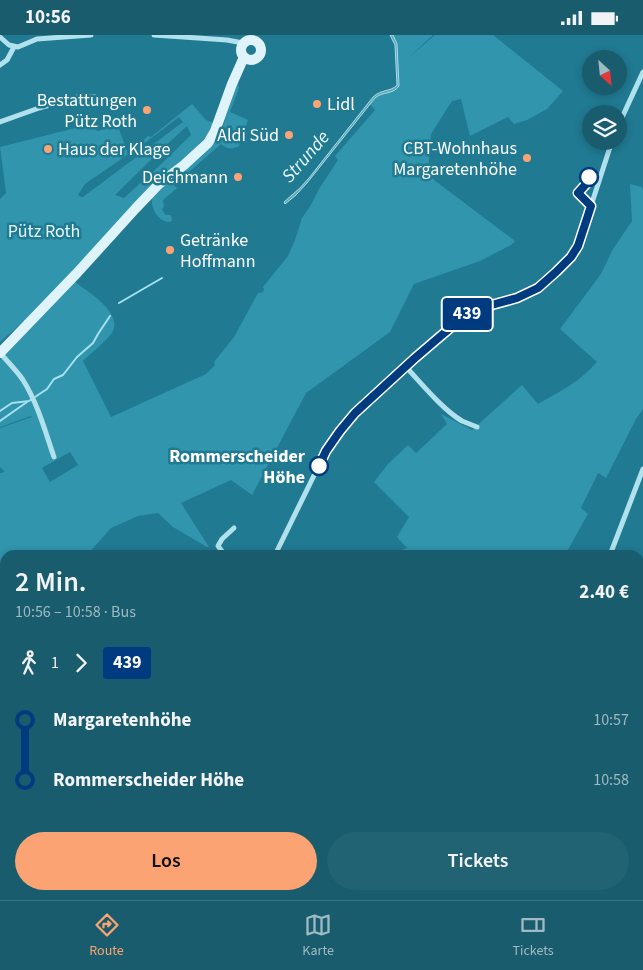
<!DOCTYPE html>
<html lang="de">
<meta charset="utf-8">
<style>
body{margin:0;font-family:"Source Sans 3",sans-serif;background:#216273;color:#f1f3f6;height:100vh;display:flex;flex-direction:column;font-size:19px;white-space:nowrap}
*{box-sizing:border-box;margin:0}
p{font-size:16px;color:#9fbac2}
.icon{flex:none;width:28px;height:28px;fill:none;stroke:currentColor;stroke-width:2;stroke-linecap:round;stroke-linejoin:round}
.map{position:relative;flex:1;overflow:hidden}
.side{position:absolute;left:0px;top:515px;width:644px;height:350px;display:flex;flex-direction:column;background:#185c6e;border-radius:15px 15px 0 0;box-shadow:0 2px 8px #0003}
.side>*{flex:none}
.badge{padding:0 10px;border-radius:4px;font-size:18px;line-height:32px}
.needle{width:32px;rotate:153deg}
.fabs{position:absolute;left:582px;top:15px;display:grid;gap:10px}
.fabs a{display:grid;place-items:center;width:45px;height:45px;border-radius:50%;background:#185c6e;box-shadow:0 2px 8px #0003;font-size:25px}
.map>.badge{position:absolute;translate:-50% -50%;box-shadow:0 0 0 2px #fff}
.legs{display:flex;align-items:center;gap:8px;height:55px;padding:0 15px;font-size:16px}
.legs p{margin-inline-start:auto}
.summary{display:flex;align-items:center;justify-content:space-between;height:85px;padding:0 15px}
h1{font-size:28px;font-weight:600;line-height:38px}
.action{display:flex;gap:10px;margin-top:auto;padding:10px 15px}
.action a{flex:1;height:58px;border-radius:30px;background:#fba372;color:#111;font-size:20px;font-weight:600;line-height:58px;text-align:center}
.action a+a{background:#216273;color:#f1f3f6}
ul{padding:0 15px;list-style:none}
li{display:flex;align-items:center;gap:18px;height:60px;font-size:19px}
li i{display:grid;place-items:center;width:8px;height:100%;margin:0 6px;background:currentColor}
li i::after{content:'';width:12px;height:12px;margin:-6px;border:4px solid;border-radius:50%;background:#185c6e}
li p{margin-inline-start:auto}
li:first-child i{background:linear-gradient(#0000 50%,currentColor 0)}
li:last-child i{background:linear-gradient(currentColor 50%,#0000 0)}
.status{display:flex;justify-content:space-between;align-items:center;height:35px;padding:0 25px;background:#185c6e;direction:ltr}
.status svg{height:14px;fill:currentColor}
.tabs{display:flex;justify-content:space-around;align-items:center;height:70px;border-top:1px solid #367181;background:#185c6e;font-size:14px;color:#9fbac2}
.tabs a{display:grid;justify-items:center;gap:2px}
.tabs .current{color:#fba372}
.map>svg:first-child{display:block}
.green{fill:#3095ad;fill-rule:evenodd}
.water{fill:#68a3b2;stroke:#a5e1ef}
.lines{fill:none;stroke-linecap:round;stroke-linejoin:round}
.stream{stroke:#a5e1ef;stroke-width:2}
.street{stroke:#b1e1ed;stroke-width:5}
.secondary{stroke:#def4fa;stroke-width:10}
.line-1-casing{stroke:#fff;stroke-width:11}
.line-1{stroke:#003b80;stroke-width:8}
.poi-dot{fill:#fba372;stroke:#207a92;stroke-width:2}
.stop-1-dot{fill:#fff;stroke:#003b80;stroke-width:2.5}
.labels{text-anchor:middle;dominant-baseline:central;stroke-width:5;stroke-linejoin:round;paint-order:stroke}
.poi-label{font-size:18px;fill:#fff;stroke:#207a92;text-anchor:end}
.park-label{font-size:18px;fill:#e7f8fc;stroke:#207a92}
.stop-label{font-size:18px;font-weight:bold;fill:#fff;stroke:#207a92;text-anchor:end}
.water-label{font-size:19px;font-style:italic;fill:#e8f8fb;stroke:#207a92}
</style>
<div class="status"><b>10:56</b><svg viewBox="0 0 49 12"><path d="M0 12V9h3v3zM5 12V6h3v6zM10 12V3h3v9zM15 12V0h3v12zM26 1h20v11H26zM47 4h2v5h-2z"/></svg></div>
<div class="map">
<svg width="643" height="865" viewBox="0 0 643 865">
<rect width="100%" height="100%" fill="#207a92"/>
<!-- green -->
<g class="green">
<path d="M393,0H433L409,22L435,0H493L563,56L547,74L527,85L514,89L508,82L470,101L461,64L452,66L431,99L428,138L434,145L515,206L511,210L480,226L414,249L390,297L306,358L252,460L231,445L181,468L209,512H207L173,492L158,478L138,481L111,493L87,520H5V570L0,565V438L5,437L0,432V393L32,382L31,381L0,392V325L75,247C87,256 122,277 113,296C110,303 89,320 83,326L111,382L206,339L215,330L214,327L234,302L258,258L263,257L264,255L263,252L288,221L295,205L302,183L311,170L319,154L338,125L335,121L375,75L370,69C373,66 376,61 379,59C388,55 393,61 399,51L397,9ZM70,417L78,430L50,447L42,433Z"/>
<path d="M238,47L239,53L230,77L248,85L239,111C232,115 226,114 221,109L174,150L177,153L163,165L164,171L162,175L166,180H171L172,185L170,187C159,187 151,175 152,164L165,150L202,121L216,105L221,97Z"/>
<path d="M192,69L206,85L214,88L209,99L41,271L0,307V164L6,158L0,112L95,88L97,96L118,91L128,119L148,101L151,102ZM179,82L183,87L83,162H81L78,160L85,149L146,107ZM187,91L191,100L158,132L124,163L115,160L160,116Z"/>
<path d="M630,149L642,152L643,155V374L636,384L606,443L598,438L581,473L588,479L565,520H389L407,513L397,502L409,482L374,447L388,429L408,410L416,418L447,389L441,379L472,395L522,350L538,369C561,356 579,347 597,327L560,294L601,239L613,214L632,186Z"/>
<path d="M643,556V667L639,671V565Z"/>
<path d="M5,651V748L0,747V657Z"/>
<path d="M643,674V774L639,773V678Z"/>
<path d="M0,774L4,791L5,792V860H94V865H0Z"/>
<path d="M268,860H478L473,865H264Z"/>
<path d="M484,860H524L531,865H478Z"/>
</g>
<!-- water -->
<path class="water" d="M390,0H393L397,9L399,51C393,60 383,56 375,63L307,148L296,160L285,169L284,167L300,153L309,143L373,62C381,54 391,57 397,50L395,10Z"/>
<g class="lines">
<!-- stream -->
<g class="stream">
<path d="M119,268L162,243"/>
<path d="M0,376L12,368L29,366L47,354L54,344L63,340L77,322L93,308L98,299L110,281"/>
<path d="M0,386L27,367"/>
</g>
<!-- street -->
<g class="street">
<path d="M154,0L227,5L243,8"/>
<path d="M0,2L9,10L18,12L37,4L91,0"/>
<path d="M0,30L7,25L14,12"/>
<path d="M0,87L39,73L78,62H95"/>
<path d="M619,89L643,37"/>
<path d="M0,318C8,327 17,336 23,345C38,369 45,396 54,422"/>
<path d="M406,332C422,349 442,374 462,386C467,388 472,390 477,392"/>
<path d="M225,520L218,511L222,504L234,493"/>
<path d="M275,520L326,416L340,396L355,378L415,323L470,277L517,263L538,253L556,237L571,222L578,211L612,106"/>
<path d="M610,520L643,434"/>
<path d="M639,674L643,670"/>
<path d="M639,803L643,806"/>
<path d="M134,860L135,865"/>
</g>
<!-- secondary -->
<g class="secondary">
<circle cx="251" cy="15" r="10"/>
<path d="M0,318L77,238L136,173L159,149L184,130L208,108L215,96L232,49L244,22"/>
</g>
</g>
<g class="lines">
<!-- line-1 casing -->
<g class="line-1-casing">
<path id="line-1" d="M319,431L326,416L340,396L355,378L415,323L470,276L517,263L538,253L556,237L571,222L578,211L591,171L578,158L587,148L589,142"/>
</g>
<!-- line-1 -->
<use href="#line-1" class="line-1"/>
</g>
<!-- markers -->
<g class="poi-dot">
<circle cx="317" cy="69" r="5"/>
<circle cx="147" cy="75" r="5"/>
<circle cx="289" cy="100" r="5"/>
<circle cx="48" cy="114" r="5"/>
<circle cx="527" cy="123" r="5"/>
<circle cx="238" cy="142" r="5"/>
<circle cx="170" cy="215" r="5"/>
</g>
<g class="stop-1-dot">
<circle cx="589" cy="142" r="9"/>
<circle cx="319" cy="431" r="9"/>
</g>
<g class="labels">
<!-- poi labels -->
<g class="poi-label">
<text x="137" y="65">Bestattungen<tspan x="137" dy="21">Pütz Roth</tspan></text>
<text x="327" y="69" text-anchor="start">Lidl</text>
<text x="279" y="100">Aldi Süd</text>
<text x="517" y="113">CBT-Wohnhaus<tspan x="517" dy="21">Margaretenhöhe</tspan></text>
<text x="58" y="114" text-anchor="start">Haus der Klage</text>
<text x="228" y="142">Deichmann</text>
<text x="180" y="205" text-anchor="start">Getränke<tspan x="180" dy="21">Hoffmann</tspan></text>
</g>
<!-- park labels -->
<g class="park-label">
<text x="44" y="196">Pütz Roth</text>
</g>
<!-- stop labels -->
<g class="stop-label">
<text x="305" y="421">Rommerscheider<tspan x="305" dy="21">Höhe</tspan></text>
</g>
<!-- water labels -->
<g class="water-label">
<text transform="translate(306 122) rotate(-49)">Strunde</text>
</g>
</g>
</svg>
<div class="fabs">
<a><svg class="needle" viewBox="-14 -14 28 28"><path d="M0-13l5 13h-10z" fill="#e53935"/><path d="M0 13l5-13h-10z" fill="#9fbac2"/></svg></a>
<a><svg class="icon" aria-label="layers" viewBox="0 0 24 24"><path d="M12 4l9 5-9 5-9-5zM3 14l9 5 9-5"/></svg></a>
</div>
<b class="badge" style="left:467px;top:279px;background:#003b80;color:#fff">439</b>
<section class="side">
<div class="summary"><div><h1>2 Min.</h1><p>10:56 – 10:58 · Bus</p></div><b>2.40 €</b></div>
<div class="legs"><svg class="icon" aria-label="walk" viewBox="0 0 24 24"><circle cx="13" cy="4" r="2"/><path d="M13 8l-2 6 4 7M11 14l-3 7M7 12l3-4h3l4 4"/></svg>1<svg class="icon" aria-label="forward" viewBox="0 0 24 24"><path d="M9 5l7 7-7 7"/></svg><b class="badge" style="background:#003b80;color:#fff">439</b></div>
<ul>
<li><i style="color:#003b80"></i><b>Margaretenhöhe</b><p>10:57</p></li>
<li><i style="color:#003b80"></i><b>Rommerscheider Höhe</b><p>10:58</p></li>
</ul>
<div class="action"><a>Los</a><a>Tickets</a></div>
</section>
</div>
<nav class="tabs">
<a class="current"><svg class="icon" aria-label="directions" viewBox="0 0 24 24"><path d="M12 3l9 9-9 9-9-9zM9 14v-3h6M13 9l2 2-2 2"/></svg>Route</a>
<a><svg class="icon" aria-label="map" viewBox="0 0 24 24"><path d="M3 6l6-2 6 2 6-2v14l-6 2-6-2-6 2zM9 4v14M15 6v14"/></svg>Karte</a>
<a><svg class="icon" aria-label="tickets" viewBox="0 0 24 24"><path d="M3 7h18v10H3zM15 7v10"/></svg>Tickets</a>
</nav>
